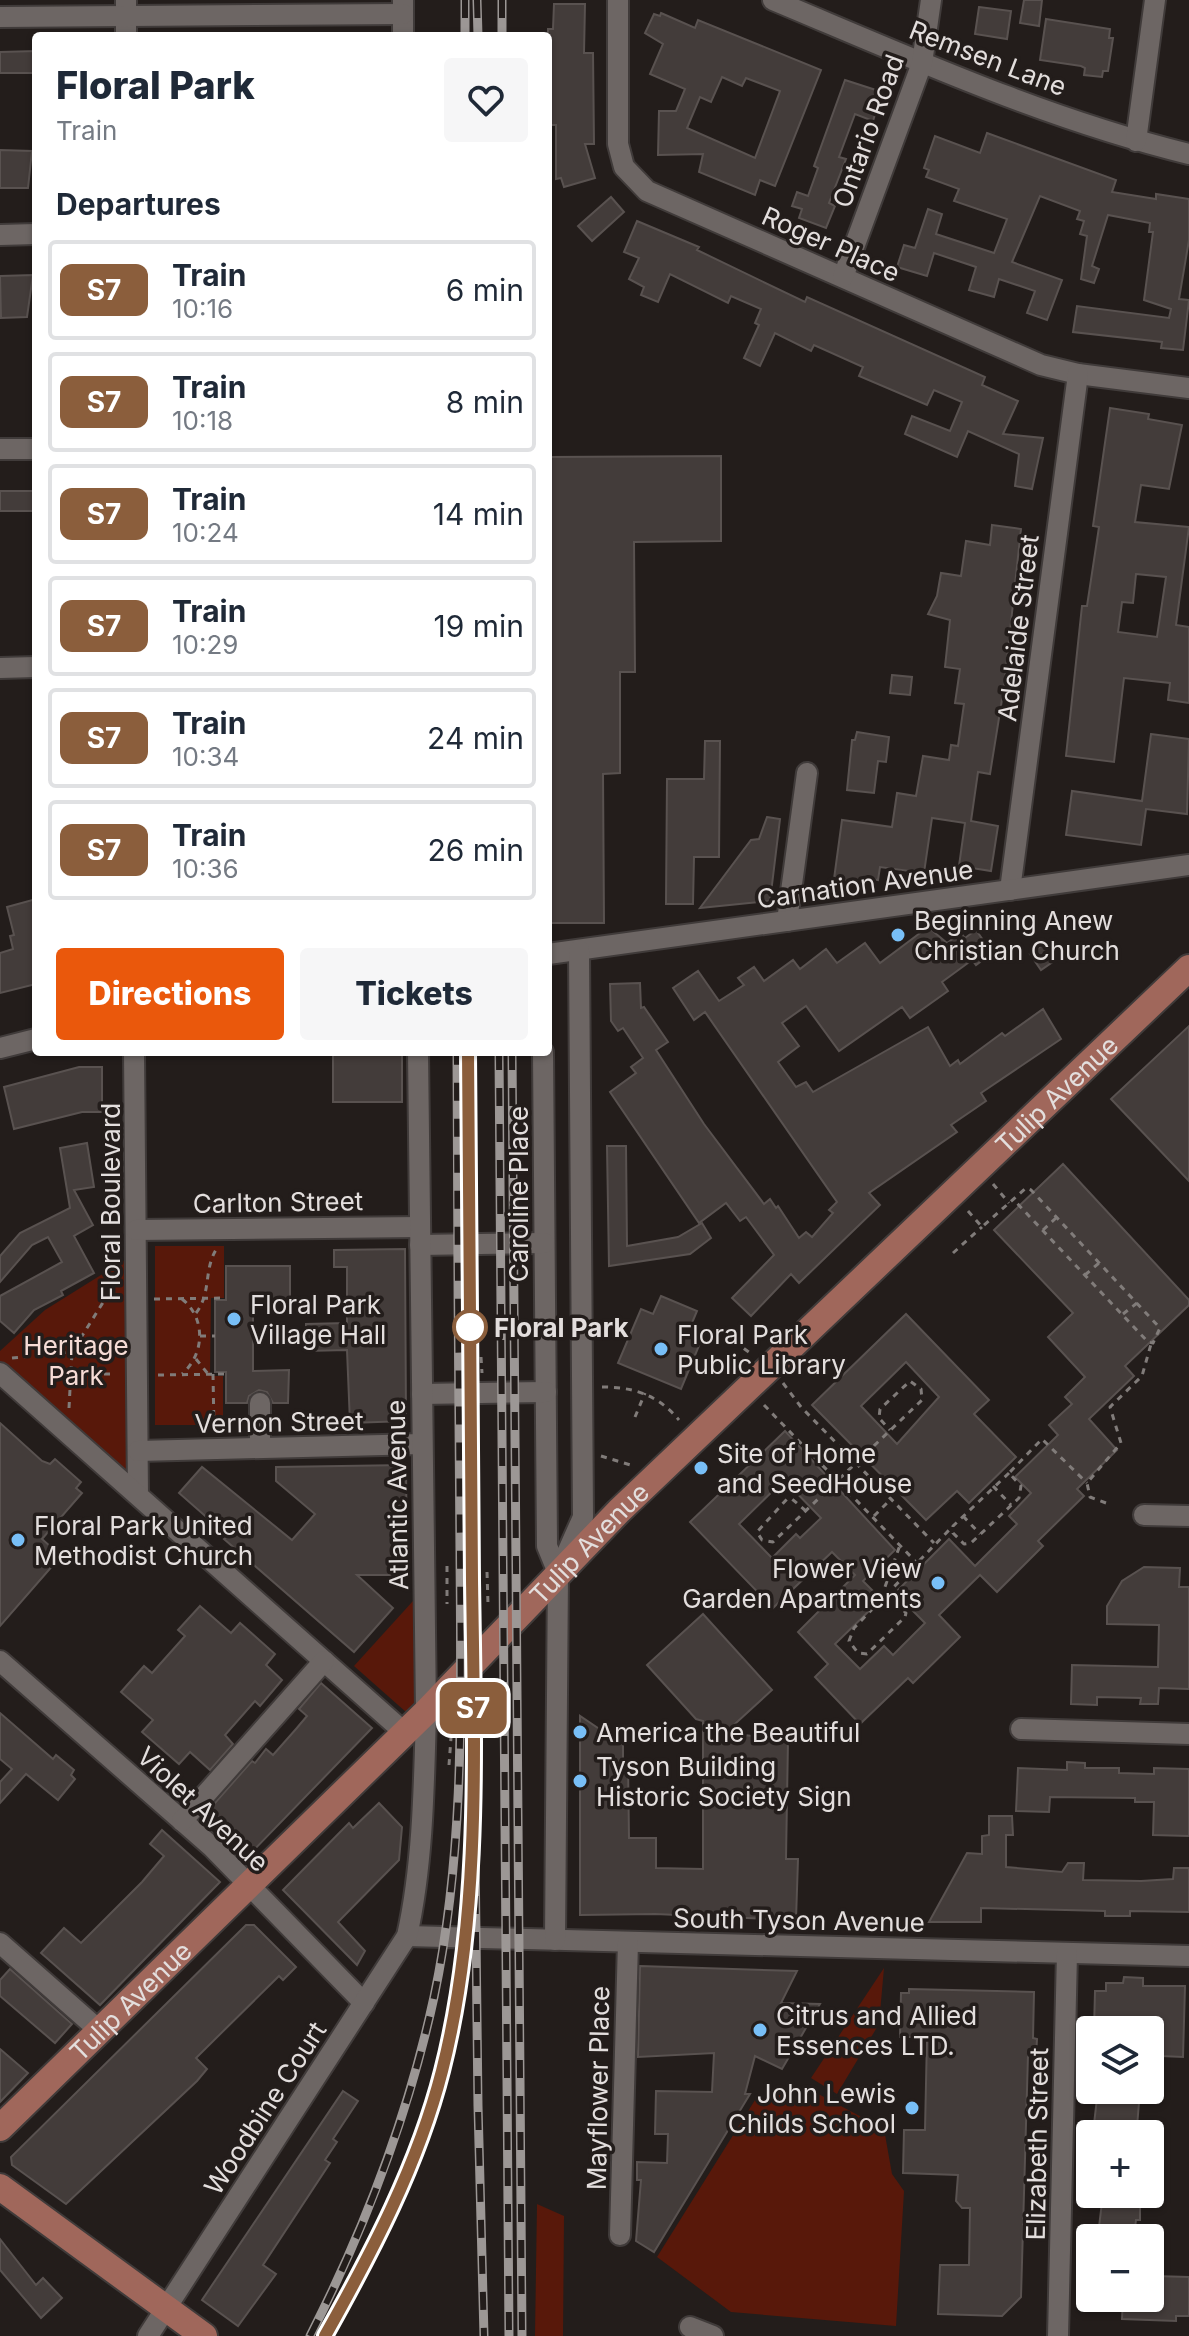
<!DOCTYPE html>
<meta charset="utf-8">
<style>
body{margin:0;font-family:Inter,sans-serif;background:#f6f6f7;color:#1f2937;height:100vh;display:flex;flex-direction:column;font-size:30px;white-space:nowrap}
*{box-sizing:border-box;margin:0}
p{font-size:26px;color:#747a83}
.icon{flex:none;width:44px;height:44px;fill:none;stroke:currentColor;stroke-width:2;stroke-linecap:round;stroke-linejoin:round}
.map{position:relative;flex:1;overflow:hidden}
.panel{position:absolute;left:32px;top:32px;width:520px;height:1024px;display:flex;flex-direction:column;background:#fff;border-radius:8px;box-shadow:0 2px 6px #0004}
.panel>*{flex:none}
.badge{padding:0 16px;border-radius:12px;font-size:28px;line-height:52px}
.controls{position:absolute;left:1076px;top:2016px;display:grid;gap:16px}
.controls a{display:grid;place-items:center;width:88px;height:88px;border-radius:8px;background:#fff;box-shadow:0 2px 6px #0004;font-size:40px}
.map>.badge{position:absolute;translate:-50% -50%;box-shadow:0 0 0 4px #fff}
h2{padding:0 24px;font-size:30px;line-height:72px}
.round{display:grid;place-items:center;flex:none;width:84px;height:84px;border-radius:8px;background:#f6f6f7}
.summary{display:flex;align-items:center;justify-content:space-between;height:136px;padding:0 24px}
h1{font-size:38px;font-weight:800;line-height:60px}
.primary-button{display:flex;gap:16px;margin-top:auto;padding:16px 24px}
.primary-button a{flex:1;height:92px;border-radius:8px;background:#ea580c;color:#fff;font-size:32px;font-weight:800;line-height:92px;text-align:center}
.primary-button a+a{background:#f6f6f7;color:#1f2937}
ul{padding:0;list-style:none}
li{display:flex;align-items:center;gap:24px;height:100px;margin:0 16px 12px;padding:0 8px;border:4px solid #e0e1e3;border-radius:8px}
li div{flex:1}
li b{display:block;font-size:30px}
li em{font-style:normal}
li .badge{min-width:88px;font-weight:700;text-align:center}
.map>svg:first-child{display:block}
.green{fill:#58180a}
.building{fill:#433c3a;stroke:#595250;stroke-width:2;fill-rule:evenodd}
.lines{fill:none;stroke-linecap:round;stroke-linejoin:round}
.minor-casing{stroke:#403b3a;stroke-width:24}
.major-casing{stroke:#403b3a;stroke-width:30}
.path{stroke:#817c7a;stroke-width:3;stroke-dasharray:6 6;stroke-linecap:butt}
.minor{stroke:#6d6664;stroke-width:20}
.major{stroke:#a0675b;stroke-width:26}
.rail-casing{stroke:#9c9795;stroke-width:9}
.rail{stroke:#231d1b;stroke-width:6;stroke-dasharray:18;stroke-linecap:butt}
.line-casing{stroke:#fff;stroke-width:18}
.line{stroke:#8b5e3c;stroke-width:12}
.poi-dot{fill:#78bff7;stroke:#231d1b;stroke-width:3}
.stop-dot{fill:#fff;stroke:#8b5e3c;stroke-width:4}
.labels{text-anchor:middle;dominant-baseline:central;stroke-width:7;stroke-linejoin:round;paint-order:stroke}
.street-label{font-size:26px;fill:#e3dedd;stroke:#231d1b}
.poi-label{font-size:26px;fill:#e3dedd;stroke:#231d1b;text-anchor:start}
.stop-label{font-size:26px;font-weight:bold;fill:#e3dedd;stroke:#231d1b;text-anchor:start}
.park-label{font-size:26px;fill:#f6dcd6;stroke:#231d1b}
</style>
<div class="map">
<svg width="1189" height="2336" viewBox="0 0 1189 2336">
<rect width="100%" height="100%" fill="#231d1b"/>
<!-- green -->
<g class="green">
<path d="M155,1246H224V1298H211L210,1376H223V1425H155Z"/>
<path d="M133,1255L135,1488L0,1370V1351L45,1310Z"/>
<path d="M413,1601L421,1695L406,1712L354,1666Z"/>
<path d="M884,1968L879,2024L837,2094L811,2078Z"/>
<path d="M809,2089L884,2129L892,2174L904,2191L896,2326L731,2312L657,2257L755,2100Z"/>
<path d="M537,2204L564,2216L563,2336H535Z"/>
</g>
<!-- building -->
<g class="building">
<path d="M1024,0H1042L1039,26L1020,23Z"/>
<path d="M554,4H585L584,53H593L594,144H585L595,178L564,187L561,178L556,179V125H548V29H553Z"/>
<path d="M979,7L1011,11L1007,39L975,34Z"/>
<path d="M661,13L695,28L698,20L821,70L775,186L760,180L755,195L699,172L703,154L658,155L659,111H676L685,89L650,74L663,44L645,33L654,14L660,16ZM722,77L742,86L746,78L780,91L755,158L687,128L700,97L711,102Z"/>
<path d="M1046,19L1110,29L1109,38H1113L1108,71H1103L1102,77L1084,75L1085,68L1081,66L1040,60Z"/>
<path d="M36,51V73H0V52Z"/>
<path d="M845,80L882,92L873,121L855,114L839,157L846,159L829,203L835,206L826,228L799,218L802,209L792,206L797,192L808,196L818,168L814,166Z"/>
<path d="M987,133L1116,180L1112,192L1156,199V194L1189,199V240L1179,299L1189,300L1183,350L1161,348L1162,342L1073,332L1077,306L1169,318L1171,309L1144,300L1153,232H1149L1150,223L1108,215L1092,266L1099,269L1094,283L1081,279L1087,236L1080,234L1084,221L1077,219L1080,211L1040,196L1012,262L1062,280L1047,320L1027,313L1035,291L999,279L994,297L969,290L976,267L934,253L927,276L897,267L904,245L915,248L928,209L942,214L936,234L994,253L1007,219L954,201L959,189L926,177L929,170L924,168L935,136L980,153Z"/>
<path d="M0,150L32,151L28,188H0Z"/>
<path d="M611,197L624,212L592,241L578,226Z"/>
<path d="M637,221L699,247L697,250L805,302L807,297L985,377L982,385L1018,401L1003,434L1043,438L1032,489L1015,486L1019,454L968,431L957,457L905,434L912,416L950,431L962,402L934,390L927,405L859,376L863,367L814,345L811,351L775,333L760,366L744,358L759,325L755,323L761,309L731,296L728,303L670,274L658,302L641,295L644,287L629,279L639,258L624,252Z"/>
<path d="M33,275L27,317L1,318L0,276Z"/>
<path d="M1110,408L1149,414L1148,419L1182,425L1169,489L1141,485L1135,522L1189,527L1176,625L1189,627V703L1168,700L1170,683L1124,678L1114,762L1066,756L1082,606H1087L1099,527L1093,526ZM1136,574L1166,577L1157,637L1118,632L1122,602L1133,603Z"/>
<path d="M721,456V541L634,542L635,672H620V773L603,774L604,923H551L548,457Z"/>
<rect x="0" y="491" width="35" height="20"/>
<path d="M992,525L1021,529L1004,687L990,774L978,772L971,821L998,826L991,871L959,866L965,823L932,818L924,873L880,867L878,880L864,878L863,883L834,879L842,820L892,827L897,793L916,796L923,756L949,760L951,745L958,746L964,704L955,703L960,669L945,667L950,620L928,614L937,596L941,573L961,576L966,541L990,545Z"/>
<path d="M892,675L912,677L910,695L890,693Z"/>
<path d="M857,732L889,737L886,762L878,761L874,793L847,790L852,740H855Z"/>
<path d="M1151,734L1189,739L1187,814L1146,809L1141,845L1066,835L1072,791L1142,801Z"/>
<path d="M705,741H720L719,857H694L693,904H666L667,779H704Z"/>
<path d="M767,817L780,819L770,901L700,908L751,840L759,839Z"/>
<path d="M36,899V984L0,993V953L13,949L10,936L14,935L7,907Z"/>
<path d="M928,927L947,943L961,933L965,938L976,930L992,953L976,965L972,960L942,982L948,991L910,1018L902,1007L839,1051L806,1006L782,1023L799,1046L778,1062L796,1087L806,1082L813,1092L928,1027L950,1066L958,1060L960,1064L1002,1033L1005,1036L1043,1009L1061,1039L981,1093L986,1101L951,1125L957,1132L869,1193L880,1205L799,1283L791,1274L751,1316L732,1298L774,1255L746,1217L740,1221L726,1203L699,1223L610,1092L636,1073L631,1067L643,1058L623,1028L618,1031L611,1021L610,984L640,983L641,1008L644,1007L668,1042L656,1050L704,1124L764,1204L770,1199L776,1208L778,1206L799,1238L806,1232L812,1237L833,1213L829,1210L837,1202L705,1012L694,1020L673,988L698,971L719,1001L744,985L738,978L754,967L764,981L793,960L800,969L826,949L837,963L865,943L880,963Z"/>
<path d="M1045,943L1057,959L1041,970L1030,954Z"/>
<path d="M1189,1026V1181L1111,1099Z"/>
<rect x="333" y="1052" width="69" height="50"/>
<path d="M79,1067H102V1112H82L14,1129L4,1087Z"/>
<path d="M87,1143L94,1187L74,1190L93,1225L74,1236L94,1273L61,1291L63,1295L34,1310L14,1333L0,1321V1296L62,1262L48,1237L32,1245L0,1282V1256L20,1233L70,1208L60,1148Z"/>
<path d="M607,1146H626L627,1246L678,1237L702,1223L711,1238L690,1254L609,1266Z"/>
<path d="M1063,1164L1189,1300V1305L1125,1366L1134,1376L1089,1419L1117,1450L1077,1489L1084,1496L1038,1541L1043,1546L997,1592L980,1575L939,1615L960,1637L913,1683L908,1678L860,1724L815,1677L828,1664L798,1632L855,1575L832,1552L773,1608L690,1522L785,1431L895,1550L863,1581L878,1596L867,1607L870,1610L835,1644L860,1669L884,1646L893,1655L925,1623L895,1593L949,1539L975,1566L1017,1524L1009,1516L1031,1493L1015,1477L1058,1435L1049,1425L1072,1404L1065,1397L1085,1377L1048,1337L1073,1313L994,1230ZM784,1480L821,1518L800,1538L796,1534L772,1558L739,1524Z"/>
<path d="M405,1249L406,1421L350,1423L347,1350L306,1351V1324L347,1323V1267H334V1250Z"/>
<path d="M226,1266H290V1302H253V1371L289,1370L288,1403H273L267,1392L259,1390L249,1396L247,1403H226V1372H215V1300H226Z"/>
<path d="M661,1296L697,1311L689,1330L703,1336L681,1389L618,1363L641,1309L653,1314Z"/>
<path d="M906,1314L989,1400L974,1414L1016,1457L969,1503L957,1491L926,1520L812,1405ZM906,1362L939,1397L897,1444L861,1406Z"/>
<path d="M0,1423L42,1461L50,1464L55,1459L81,1482L76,1488L82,1493L42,1539L61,1556L0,1626Z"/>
<path d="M406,1465L407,1575H357L393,1608L354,1652L224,1539L228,1536L179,1493L202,1467L292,1540L315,1514L276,1481V1467Z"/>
<path d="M1144,1567L1180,1568L1179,1587H1189V1689L1159,1688L1158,1704H1140L1141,1698L1097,1697V1705L1071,1704L1072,1665L1158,1667L1159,1625L1107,1624V1606L1122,1581Z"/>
<path d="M200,1606L231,1633L240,1623L275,1654L266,1665L282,1680L260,1706L255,1701L225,1735L233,1744L210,1770L190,1752L179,1764L142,1732L153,1720L121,1692L144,1666L152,1673L185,1636L178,1630Z"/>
<path d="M703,1614L772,1690L725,1733L788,1740L786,1859H798L796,1920L655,1914L580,1915V1716L623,1745V1761H628L629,1838H656V1868L703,1869V1721L696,1719L647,1665Z"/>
<path d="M321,1683L372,1728L252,1852L207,1812L252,1761L255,1763L266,1749L273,1755L296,1729L307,1716L299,1709Z"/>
<path d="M0,1713L53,1759L56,1755L74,1770L71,1775L75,1779L58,1800L26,1774L0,1803V1782L12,1769L0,1759Z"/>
<path d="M1067,1762L1085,1763V1768H1119V1773L1154,1774V1768L1189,1769V1836L1153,1835L1154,1802H1135V1798L1050,1797L1049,1812L1016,1811L1018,1768L1067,1770Z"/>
<path d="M379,1803L402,1827L399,1860L338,1922L365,1951L357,1965L283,1890L349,1823L353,1828Z"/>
<path d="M989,1816H1012L1013,1835H1006V1867L1062,1872L1068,1863H1084L1083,1880L1141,1881L1173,1879L1174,1868H1189V1912L1130,1911V1916H1105V1911L981,1908V1922H929L967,1853L982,1854V1836L989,1835Z"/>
<path d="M162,1830L220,1882L100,2005L41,1953L64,1928L81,1943L142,1882L164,1856L150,1844Z"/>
<path d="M246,1925H254L296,1967L283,1980L279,1976L196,2058L207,2069L197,2081L66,2204L12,2165L11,2157Z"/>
<path d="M640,1966L797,1971L781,2003L820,2004L782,2069L755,2056L745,2094H750L654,2252L636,2241L641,2180H637V2162L667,2163L668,2134H655L656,2091L712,2092L714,2053L638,2057Z"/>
<path d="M10,1969L72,2024L55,2043L0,1996V1980Z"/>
<path d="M1124,1977L1143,1978V1986H1185L1183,2057L1161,2056V2030H1094L1095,1991H1106V1983H1123Z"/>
<path d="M909,1989L1034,1992L1033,2038L1037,2039L1036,2056L1028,2055L1021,2297L1002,2316L938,2314L940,2265H969L970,2208H962L956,2201L958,2175L903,2173L904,2130H925L927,2037H900L901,1993H909Z"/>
<path d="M0,2049L28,2073L0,2102Z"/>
<path d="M1098,2090H1140L1137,2127L1094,2124Z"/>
<path d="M343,2091L358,2101L333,2139L337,2142L325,2160L330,2163L263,2265L276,2274L238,2326L202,2300Z"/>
<path d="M1103,2194H1140V2220H1136L1135,2228L1099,2227Z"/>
<path d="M0,2239L36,2285L43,2278L62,2298L41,2318L0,2270Z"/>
<path d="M1155,2276L1189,2277V2316H1176V2321L1122,2319L1123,2298H1153Z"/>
</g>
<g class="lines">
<!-- minor casing -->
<g class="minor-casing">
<g id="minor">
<path d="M126,0V36"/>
<path d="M403,0V36"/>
<path d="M618,0V144L624,167L647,191L1041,365L1078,374L1189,388"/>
<path d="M773,0C909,57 1046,119 1189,154"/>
<path d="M0,17L403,14"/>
<path d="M1136,141L1155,0"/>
<path d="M0,235L36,234"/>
<path d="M843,277L922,63L931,0"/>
<path d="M0,449H36"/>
<path d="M0,668L36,667"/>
<path d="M1010,890L1078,374"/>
<path d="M787,921L807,773"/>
<path d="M548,954L1189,865"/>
<path d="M0,1048L36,1039"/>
<path d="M134,1052L138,1495"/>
<path d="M543,1052L547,1546L558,1573"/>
<path d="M136,1230L420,1227"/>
<path d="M420,1245L544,1243"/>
<path d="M0,1373L405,1733"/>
<path d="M422,1394L546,1392"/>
<path d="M260,1448V1403"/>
<path d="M138,1451L422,1444"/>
<path d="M1144,1515L1189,1516"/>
<path d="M0,1661L212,1847L364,2003"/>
<path d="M1021,1729L1189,1734"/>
<path d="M182,1821L324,1661"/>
<path d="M407,1936L1189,1956"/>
<path d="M555,1940L558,1573L583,1517L579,950"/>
<path d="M0,1943L101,2032"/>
<path d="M620,2235L628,1942"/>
<path d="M690,2327L713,2336"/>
<path d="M148,2336L407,1936C423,1864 424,1786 426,1712L418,1052"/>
<path d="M1058,2336L1067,1953"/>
</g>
</g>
<!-- major casing -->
<g class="major-casing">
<g id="major">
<path id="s1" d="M0,2128L426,1712L619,1511L1189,968"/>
<path d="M0,2187L204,2336"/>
</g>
</g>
<!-- path -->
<g class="path">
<path d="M993,1184L1009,1203"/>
<path d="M968,1211L982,1227L1009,1203L1026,1188L1031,1190L1160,1328L1153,1343L1148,1342L1013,1199"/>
<path d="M1043,1230L1057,1217"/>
<path d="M953,1253L982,1227"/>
<path d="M1085,1275L1099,1263"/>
<path d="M154,1299L226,1298"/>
<path d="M182,1299C206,1318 205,1354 182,1374"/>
<path d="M196,1313C212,1292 203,1270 217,1248"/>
<path d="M1123,1314L1137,1303"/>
<path d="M715,1327L750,1353"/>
<path d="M200,1336H215"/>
<path d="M481,1357L482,1373"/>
<path d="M12,1358L72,1352"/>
<path d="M196,1359L208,1374"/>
<path d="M92,1374H113"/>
<path d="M213,1374L214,1430"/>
<path d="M158,1375L226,1374"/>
<path d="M783,1383L801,1407L934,1543"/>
<path d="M602,1387C634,1387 658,1395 679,1420"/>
<path d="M764,1405L917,1563"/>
<path d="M69,1408L72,1352L117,1280"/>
<path d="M635,1417L645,1393"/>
<path d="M601,1456L634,1466"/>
<path d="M1009,1473L953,1526V1533L964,1544L971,1543L1019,1498L1021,1486L1009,1473L1042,1439L1087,1483"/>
<path d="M993,1486L1011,1505"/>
<path d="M1106,1503L1090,1497L1087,1483L1121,1443L1110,1407L1142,1376L1151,1344"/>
<path d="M806,1511L792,1499H787L757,1532L762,1540L773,1542L922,1400L921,1389L910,1381L880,1409L879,1418L890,1430"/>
<path d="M874,1516L891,1499"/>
<path d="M963,1516L980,1534"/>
<path d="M447,1566V1604"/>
<path d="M487,1572L488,1604"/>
<path d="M887,1594L906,1613L905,1617L867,1654L858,1653L849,1641L854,1628L953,1526"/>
<path d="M881,1598L900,1545"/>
<path d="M486,1688V1721"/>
<path d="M449,1765L452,1724"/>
</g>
<!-- minor -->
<use href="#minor" class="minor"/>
<!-- major -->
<use href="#major" class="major"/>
<!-- rail casing -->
<g class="rail-casing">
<g id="rail">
<path d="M465,0V36"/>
<path d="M477,0L478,36"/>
<path d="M502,0V36"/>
<path d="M499,1052L509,2336"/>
<path d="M512,1052L522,2336"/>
<path d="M471,1456L472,1600"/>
<path d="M473,1680L478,2106L484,2336"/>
<path d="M310,2336C365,2228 408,2117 434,1997C465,1850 461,1701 460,1552C459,1385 457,1219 457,1052"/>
<path d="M325,2336C399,2204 455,2072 465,1919"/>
</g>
</g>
<!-- rail -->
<use href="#rail" class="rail"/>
</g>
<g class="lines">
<!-- line casing -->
<g class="line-casing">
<path id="line" d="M325,2336C372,2252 418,2165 442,2071C482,1915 474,1739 472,1579C470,1404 469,1228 468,1052"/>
</g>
<!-- line -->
<use href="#line" class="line"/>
</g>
<!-- markers -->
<g class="poi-dot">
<circle cx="898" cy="935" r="8"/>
<circle cx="234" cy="1319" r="8"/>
<circle cx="661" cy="1349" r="8"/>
<circle cx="701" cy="1468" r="8"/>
<circle cx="18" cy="1540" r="8"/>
<circle cx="938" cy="1583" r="8"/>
<circle cx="580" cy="1732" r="8"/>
<circle cx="580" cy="1781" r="8"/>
<circle cx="760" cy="2030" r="8"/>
<circle cx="912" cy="2108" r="8"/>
</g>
<circle class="stop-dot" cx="470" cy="1327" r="16"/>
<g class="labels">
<!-- street labels -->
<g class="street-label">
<text transform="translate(988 58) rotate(21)">Remsen Lane</text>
<text transform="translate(868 131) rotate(-70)">Ontario Road</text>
<text transform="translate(831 244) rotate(24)">Roger Place</text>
<text transform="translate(1018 628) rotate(-83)">Adelaide Street</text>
<text transform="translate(865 884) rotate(-8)">Carnation Avenue</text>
<text stroke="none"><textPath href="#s1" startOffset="1478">Tulip Avenue</textPath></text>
<text transform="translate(518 1194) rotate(-90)">Caroline Place</text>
<text transform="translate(110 1202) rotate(-90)">Floral Boulevard</text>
<text transform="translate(278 1202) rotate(-1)">Carlton Street</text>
<text transform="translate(279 1422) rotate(-1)">Vernon Street</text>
<text transform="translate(397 1495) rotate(-91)">Atlantic Avenue</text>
<text stroke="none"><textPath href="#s1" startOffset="830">Tulip Avenue</textPath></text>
<text transform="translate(203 1809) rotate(43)">Violet Avenue</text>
<text transform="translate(799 1920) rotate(1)">South Tyson Avenue</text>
<text stroke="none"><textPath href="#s1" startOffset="182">Tulip Avenue</textPath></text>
<text transform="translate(598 2088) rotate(-89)">Mayflower Place</text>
<text transform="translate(265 2108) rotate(-57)">Woodbine Court</text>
<text transform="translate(1037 2144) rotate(-89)">Elizabeth Street</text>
</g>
<!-- poi labels -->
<g class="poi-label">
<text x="914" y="920">Beginning Anew<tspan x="914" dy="30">Christian Church</tspan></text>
<text x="250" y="1304">Floral Park<tspan x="250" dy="30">Village Hall</tspan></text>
<text x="677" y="1334">Floral Park<tspan x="677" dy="30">Public Library</tspan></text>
<text x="717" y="1453">Site of Home<tspan x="717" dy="30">and SeedHouse</tspan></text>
<text x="34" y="1525">Floral Park United<tspan x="34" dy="30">Methodist Church</tspan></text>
<text x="922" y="1568" text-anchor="end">Flower View<tspan x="922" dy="30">Garden Apartments</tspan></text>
<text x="596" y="1732">America the Beautiful</text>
<text x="596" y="1766">Tyson Building<tspan x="596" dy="30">Historic Society Sign</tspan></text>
<text x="776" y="2015">Citrus and Allied<tspan x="776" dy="30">Essences LTD.</tspan></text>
<text x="896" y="2093" text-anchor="end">John Lewis<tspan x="896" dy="30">Childs School</tspan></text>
</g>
<!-- stop labels -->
<g class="stop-label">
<text x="494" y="1327">Floral Park</text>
</g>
<!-- park labels -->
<g class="park-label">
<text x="76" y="1345">Heritage<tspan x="76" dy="30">Park</tspan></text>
</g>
</g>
</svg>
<div class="controls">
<a><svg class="icon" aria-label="layers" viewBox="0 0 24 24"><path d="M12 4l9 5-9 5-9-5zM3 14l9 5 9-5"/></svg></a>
<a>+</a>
<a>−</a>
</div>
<b class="badge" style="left:473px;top:1708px;background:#8b5e3c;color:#fff">S7</b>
<section class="panel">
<div class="summary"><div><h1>Floral Park</h1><p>Train</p></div><a class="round"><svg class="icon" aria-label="heart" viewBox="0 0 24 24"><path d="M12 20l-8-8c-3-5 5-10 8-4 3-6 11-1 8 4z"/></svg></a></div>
<h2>Departures</h2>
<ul>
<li><span class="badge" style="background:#8b5e3c;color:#fff">S7</span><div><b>Train</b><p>10:16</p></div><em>6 min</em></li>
<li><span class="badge" style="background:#8b5e3c;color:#fff">S7</span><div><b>Train</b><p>10:18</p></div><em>8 min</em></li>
<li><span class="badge" style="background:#8b5e3c;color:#fff">S7</span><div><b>Train</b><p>10:24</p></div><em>14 min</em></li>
<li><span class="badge" style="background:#8b5e3c;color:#fff">S7</span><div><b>Train</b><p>10:29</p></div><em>19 min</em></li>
<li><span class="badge" style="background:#8b5e3c;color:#fff">S7</span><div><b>Train</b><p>10:34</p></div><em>24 min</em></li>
<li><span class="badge" style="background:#8b5e3c;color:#fff">S7</span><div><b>Train</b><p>10:36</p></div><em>26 min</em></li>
</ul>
<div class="primary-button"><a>Directions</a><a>Tickets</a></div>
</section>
</div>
